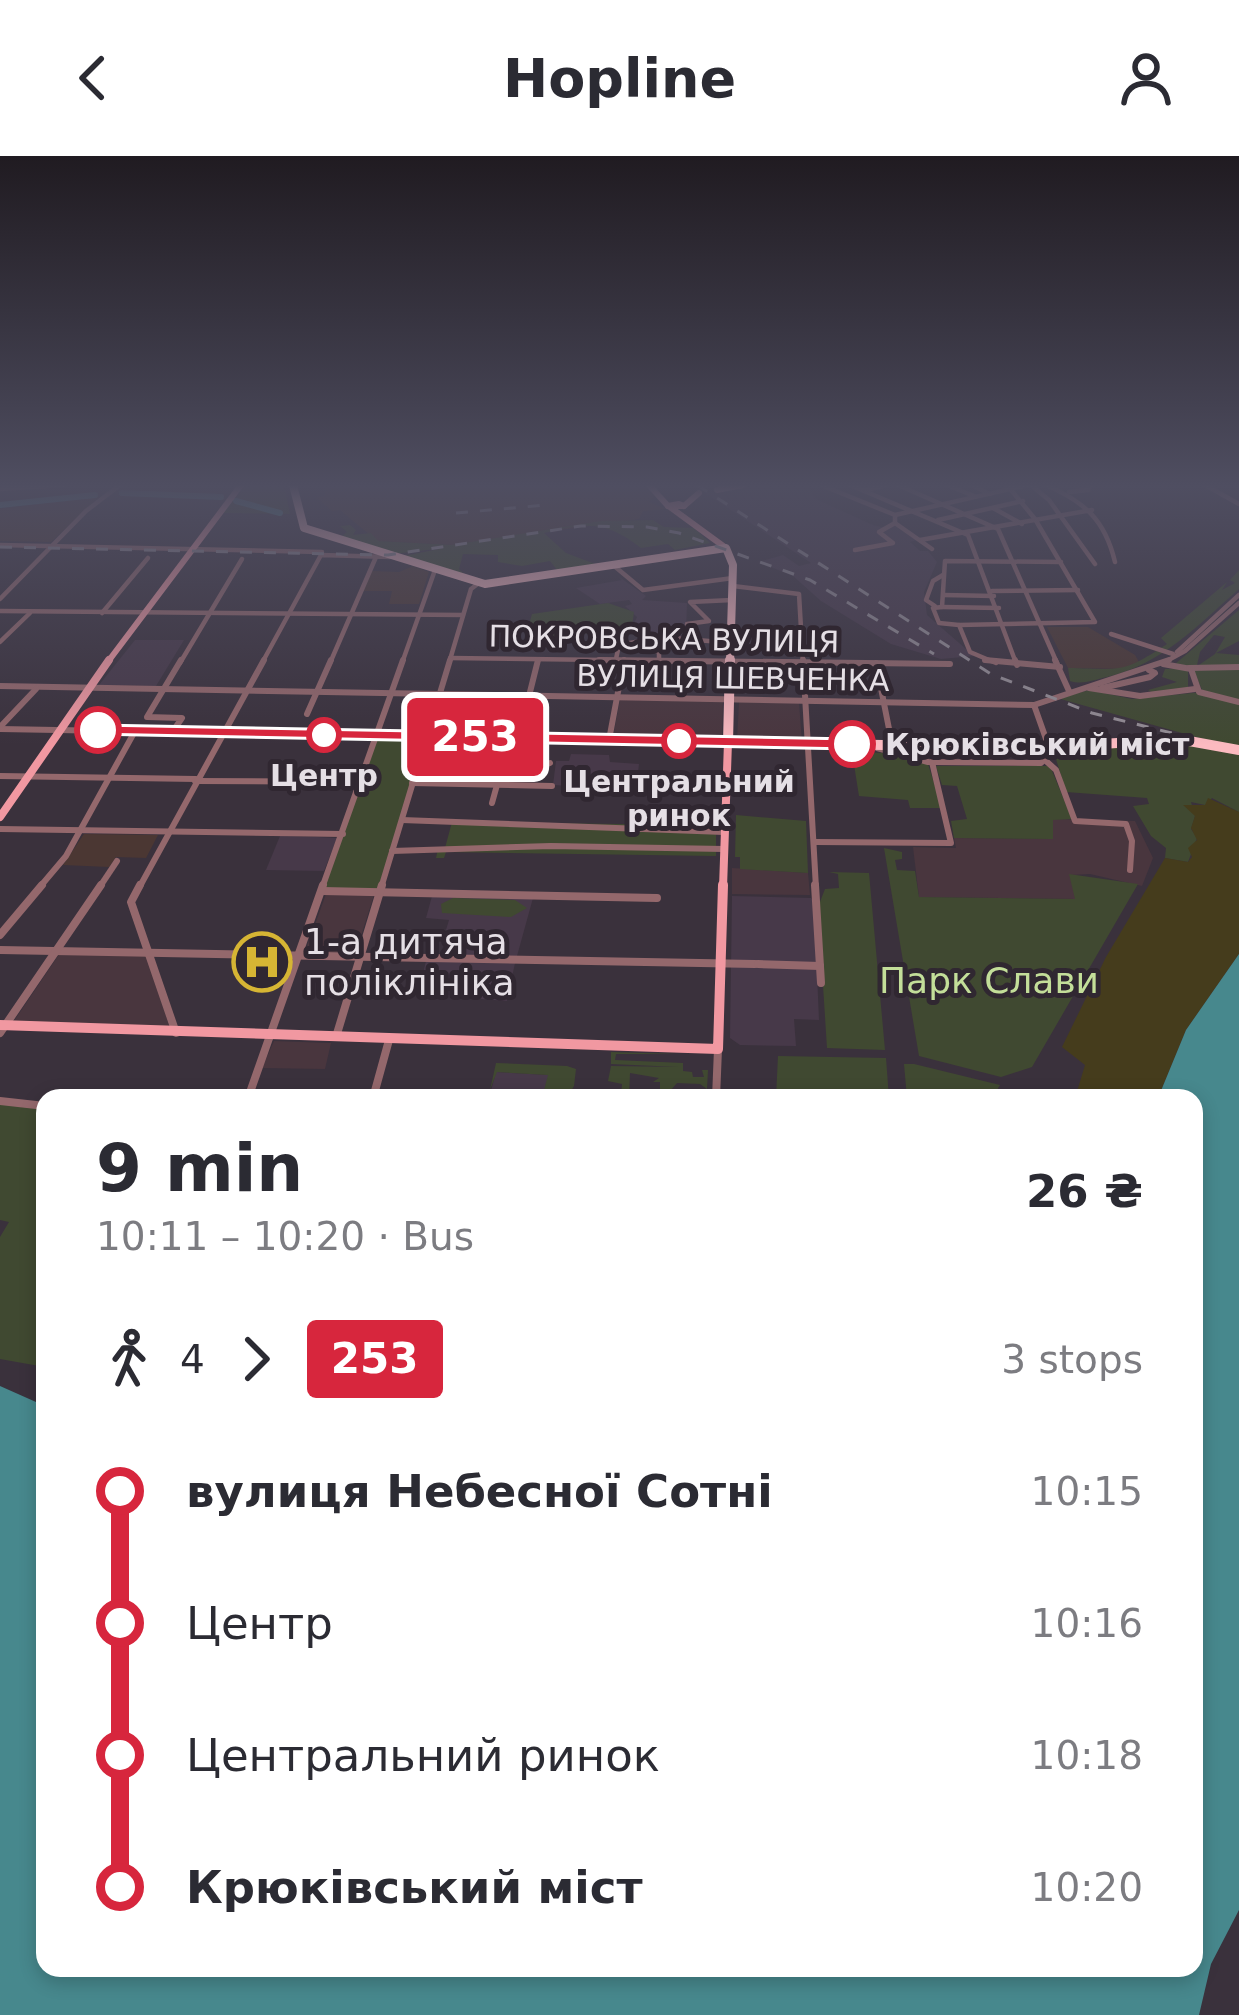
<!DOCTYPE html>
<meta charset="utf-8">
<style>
body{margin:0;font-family:"DejaVu Sans",sans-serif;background:#f2f2f3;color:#2b2b33;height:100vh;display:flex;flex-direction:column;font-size:45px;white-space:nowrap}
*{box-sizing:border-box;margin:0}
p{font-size:39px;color:#7c7c81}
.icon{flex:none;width:66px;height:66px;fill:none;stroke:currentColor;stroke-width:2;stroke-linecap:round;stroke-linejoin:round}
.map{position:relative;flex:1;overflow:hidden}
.panel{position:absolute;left:36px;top:933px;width:1167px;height:888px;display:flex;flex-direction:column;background:#fff;border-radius:24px;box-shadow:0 6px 18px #0003}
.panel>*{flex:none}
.badge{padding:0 24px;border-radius:9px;font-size:42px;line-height:78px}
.map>.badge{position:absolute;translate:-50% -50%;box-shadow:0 0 0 6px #fff}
.legs{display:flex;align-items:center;gap:18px;height:132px;padding:0 60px;font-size:39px}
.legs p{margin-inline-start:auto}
.headline{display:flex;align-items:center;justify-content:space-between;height:204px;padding:0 60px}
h1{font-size:66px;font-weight:600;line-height:90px}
ul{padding:0 60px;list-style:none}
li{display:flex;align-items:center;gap:42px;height:132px;font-size:45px}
li i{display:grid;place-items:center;width:18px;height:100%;margin:0 15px;background:currentColor}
li i::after{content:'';width:30px;height:30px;margin:-15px;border:9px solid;border-radius:50%;background:#fff}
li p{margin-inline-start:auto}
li:first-child i{background:linear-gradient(#0000 50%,currentColor 0)}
li:last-child i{background:linear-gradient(currentColor 50%,#0000 0)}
header{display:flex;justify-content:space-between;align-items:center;height:156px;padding:0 60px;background:#fff;font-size:54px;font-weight:600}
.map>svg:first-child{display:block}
.commercial{fill:#49363e}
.industrial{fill:#4b3733}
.built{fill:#473949}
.green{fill:#404931}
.sand{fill:#453c1c}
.water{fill:#47888d}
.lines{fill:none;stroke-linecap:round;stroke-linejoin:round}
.river{stroke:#47888d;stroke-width:6}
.minor-far2{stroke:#94686c;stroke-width:4.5}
.minor-far1{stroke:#94686c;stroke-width:6}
.minor{stroke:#94686c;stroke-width:8}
.major-far2{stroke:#f198a1;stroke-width:6}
.major-far1{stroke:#f198a1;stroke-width:8}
.major{stroke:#f198a1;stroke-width:10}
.highway-far1{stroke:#fcbac0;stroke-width:8}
.highway{stroke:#fcbac0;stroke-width:10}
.rail{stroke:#958e96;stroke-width:3;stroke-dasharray:12 12;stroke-linecap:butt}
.highway-bridge{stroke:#fcbac0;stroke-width:10}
.line-1{fill:#d7263d;stroke:#fff;stroke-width:3}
.stop-1-dot{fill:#fff;stroke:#d7263d;stroke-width:6}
.labels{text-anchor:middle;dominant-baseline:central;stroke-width:10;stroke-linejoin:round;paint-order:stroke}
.far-street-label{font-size:30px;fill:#e5dfe5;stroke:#302731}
.far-stop-label{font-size:30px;font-weight:bold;fill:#e5dfe5;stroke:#302731}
.poi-label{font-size:36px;fill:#e5dfe5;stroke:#302731;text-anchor:start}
.park-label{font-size:36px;fill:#c3de99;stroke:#302731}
</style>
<header><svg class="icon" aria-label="back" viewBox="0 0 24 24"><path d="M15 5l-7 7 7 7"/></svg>Hopline<svg class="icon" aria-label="person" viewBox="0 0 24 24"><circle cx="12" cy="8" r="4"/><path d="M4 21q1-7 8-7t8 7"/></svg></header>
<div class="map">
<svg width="1239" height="1859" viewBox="0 0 1239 1859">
<rect width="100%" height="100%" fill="#3a313c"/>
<!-- commercial -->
<g class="commercial">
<path d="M620,544L723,546L722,584L613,581Z"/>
<path d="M739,546L799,547L802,586L737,584Z"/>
<path d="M1053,663L1135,665L1153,702L1142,730L1090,718L1070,719L1076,743L919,741L913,691L956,692L954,682L1052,683Z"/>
<path d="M732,712L808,717L810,739L732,738Z"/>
<path d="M326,738L374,739L356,796H305Z"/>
<path d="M60,797L147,800L169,869L165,873L14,865Z"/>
<path d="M274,885L331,887L325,913L262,912Z"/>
</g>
<!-- industrial -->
<g class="industrial">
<path d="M325,329H645L655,340L649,346L667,353L643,355L639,363L452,389L377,385L340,354L332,355L317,342L325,339Z"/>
<path d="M99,341L51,386L0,385V353Z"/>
<path d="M413,410L429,416L419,448H389L392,435H363L372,415L399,416Z"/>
<path d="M1047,471H1088L1135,499L1139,506L1130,513L1068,512Z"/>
<path d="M84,678L158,679L146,702L116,701L109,711L63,709Z"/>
</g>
<!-- built -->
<g class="built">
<path d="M748,329H807L816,343L873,369L886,372L895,368L917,384L910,386L920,395H928L937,406L924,436L927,459L974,500L941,503L891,488L821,445L793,420L758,406L783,399L799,410L811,407L705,337Z"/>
<path d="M618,420L646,440L642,444L687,447L686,476L643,482L621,473L633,470L637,461L625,450L632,448L629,444L600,448L576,432L622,424Z"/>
<path d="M135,484H184L156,530L99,529Z"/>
<path d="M571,598L609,599L610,606L639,608L636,634L553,629L556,605H569Z"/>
<path d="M280,680L318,681L337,682L324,715L266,714Z"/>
<path d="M432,740L533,742L517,800L463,799L462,775L446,774L449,764L426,762Z"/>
<path d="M732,740L811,742L814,746L819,864L794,863L796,890L740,889L730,882Z"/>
<path d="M426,805L515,807L507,845L418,838Z"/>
<path d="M496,916L549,919L542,942H489Z"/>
</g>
<!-- green -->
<g class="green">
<path d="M246,329H284L290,358L223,357Z"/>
<path d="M653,364L664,371L694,372L710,387L675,394L668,388L641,392C607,365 586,366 544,377L566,397L598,409L557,414L550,405L522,410L498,406V399L463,398L459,413L464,418L404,400L444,392L393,398L341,381L347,376L340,370L350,369L356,374L353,379L371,377L378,385L452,389L601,365Z"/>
<path d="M1239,414V433C1197,470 1162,508 1107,521C1093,524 1083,529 1070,525L1068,512C1121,513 1122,518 1167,488L1161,482L1227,426L1222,434L1235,427L1230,424Z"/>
<path d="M608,447L634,456L632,470L557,482L528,472L532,458Z"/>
<path d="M1239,454V485L1216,497L1239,499V593L1057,542L1090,534L1132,543L1203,536L1193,513L1215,498L1225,481L1214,479L1200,496L1197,509L1188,514V532L1153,537L1148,534L1177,526L1162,521L1165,513L1180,512L1175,508Z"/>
<path d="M377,581L425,582L380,736L323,735Z"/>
<path d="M1171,585L1239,596V656L1212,642L1205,649L1191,646L1195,660L1191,673L1197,682L1188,706L1165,702L1166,692L1151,680L1133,650L1149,648L1147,642L1066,636L1053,593Z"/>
<path d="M852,596L888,597L928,608L942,652H910L908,644L859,640Z"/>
<path d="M936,610H1050L1072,663L1053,664V683L954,682L951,665L967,663L957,630L942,629Z"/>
<path d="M736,659L806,665L808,717L740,713V701H735Z"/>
<path d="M452,666L716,669V700L446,696L444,702H436L438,693L445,692Z"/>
<path d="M884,692L902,696V703L895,704L897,714L915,715L919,741L1075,743L1069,718L1138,728L1032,911L1001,921L919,900Z"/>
<path d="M829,716L869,717L885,894L827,892L818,751L825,733L839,732L838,718Z"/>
<path d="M453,742L515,744L527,752L511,761L442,757L441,748Z"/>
<path d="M611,896L677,898H616L615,904L683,907V915L692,916L693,921H704L702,914H708L707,933L700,928L677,927L670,935H650L645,942L647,933H660V926H653L659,922L630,917L629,942H612L621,939L622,928L608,925L611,910L679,911L611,908Z"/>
<path d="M778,900L886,902L889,942H776Z"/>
<path d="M496,907L567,910L576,913L574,930L567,942H542L548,919L497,916L490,934Z"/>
<path d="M904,908H914L1000,929L992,942H907Z"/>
<path d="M0,946L45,951V1211L0,1203V1081L9,1066L0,1064Z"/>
</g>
<!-- sand -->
<path class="sand" d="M1208,642L1239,656V798L1186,874L1158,942H1075L1085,909L1062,891L1106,801L1165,702L1188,706L1192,701L1188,692L1197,684L1191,672L1195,660L1183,649H1205Z"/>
<!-- water -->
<path class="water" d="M1239,798V1754L1211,1808L1199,1859H0V1230L45,1250V1812H1194V942H1158L1186,874Z"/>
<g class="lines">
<!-- river -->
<g class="river">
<path d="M122,337L221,341"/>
<path d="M236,345L280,357"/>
<path d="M0,349L95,339"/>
</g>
<!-- minor-far2 -->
<g class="minor-far2">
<path d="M821,329L895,359V367L932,393"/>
<path d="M850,329L968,379L1016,507"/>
<path d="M898,329L998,373L1057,507"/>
<path d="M947,329L974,340"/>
<path d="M971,329L990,338"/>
<path d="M1031,329L1049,344L1095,408"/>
<path d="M1046,329C1085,346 1105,364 1115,406"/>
<path d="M1205,329L1239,348"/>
<path d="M0,333L63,329"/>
<path d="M866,334L887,329"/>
<path d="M1069,336L1088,334L1091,329"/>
<path d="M993,352L1022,368"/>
<path d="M895,359L1028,329"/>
<path d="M938,364L1023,345"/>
<path d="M920,384L1092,354"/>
<path d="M0,389L322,396"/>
<path d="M855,394L893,387L879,376L895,367"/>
<path d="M613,409L643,434L733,422"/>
<path d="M733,430L799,438L803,507"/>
<path d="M992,435L1078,434"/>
<path d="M944,439L994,440"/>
<path d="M0,443L86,355L120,329"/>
<path d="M935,450L926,444L933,425L943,419"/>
<path d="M942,451L999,452"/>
<path d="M0,455L463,459"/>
<path d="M102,457L148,402"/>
<path d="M687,468L709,465L690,446L732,444"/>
<path d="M959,469L1095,466L1035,363L1007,329"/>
<path d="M1111,478L1173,498"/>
<path d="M0,486L30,457"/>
<path d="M655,495H659V504"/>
<path d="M1177,496L1239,439"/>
<path d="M450,502L849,507"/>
<path d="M616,503L619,489L662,481L732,487"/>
<path d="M180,507L242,403"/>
<path d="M262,507L321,399L390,401"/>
<path d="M330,507L376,401"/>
<path d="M402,507L435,414"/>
<path d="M449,507L471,433L479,427"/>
<path d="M996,507L970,496L959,469L939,467L933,452L942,451L945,405L1061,406"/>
<path d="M1163,507L1185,495L1239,447"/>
</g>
<!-- minor-far1 -->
<g class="minor-far1">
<path d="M599,504L950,508"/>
<path d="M803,504L816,732"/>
<path d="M985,504L1060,511"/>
<path d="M1015,504L1017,509"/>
<path d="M1055,504L1069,535"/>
<path d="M876,507L893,593"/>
<path d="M1163,508L1191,513L1199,536L1239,546"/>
<path d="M1189,512L1239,511"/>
<path d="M0,530L1034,549L1169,504"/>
<path d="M1089,532L1140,540L1195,533"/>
<path d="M1102,532L1150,521L1155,517L1149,514"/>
<path d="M529,540L538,504"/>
<path d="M307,558L331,504"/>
<path d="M0,571L36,533"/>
<path d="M0,573L728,586"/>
<path d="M173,575L182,562L147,561L181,504"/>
<path d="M609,584L624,504"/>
<path d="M877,592L928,606L1041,607L1051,597L1034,549"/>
<path d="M1046,605L1056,614L1075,665L1126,668L1132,685L1130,714"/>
<path d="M539,611L550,607"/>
<path d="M0,620L196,623"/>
<path d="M195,625L362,626"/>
<path d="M412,627L552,630"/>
<path d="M492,647L497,629"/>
<path d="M402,664L724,676"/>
<path d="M0,673L343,678"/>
<path d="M815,686L951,687L932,606"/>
<path d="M392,695L551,690L724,693"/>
<path d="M39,732L66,700L135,575"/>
<path d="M99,732L117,705"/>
<path d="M139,732L264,504"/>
<path d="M322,732L403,504"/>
<path d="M381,732L450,504"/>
</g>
<!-- minor -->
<g class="minor">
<path d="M140,729L131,746L176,877"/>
<path d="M815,729L821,827"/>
<path d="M323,735L657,742"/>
<path d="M0,779L42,729"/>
<path d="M0,794L755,808"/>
<path d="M758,808L820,810"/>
<path d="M0,877L101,729"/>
<path d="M336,881L382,729"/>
<path d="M248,942L323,729"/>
<path d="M373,942L389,884"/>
<path d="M716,942L718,893"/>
<path d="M0,945L45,950"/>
</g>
<!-- major-far2 -->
<g class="major-far2">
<path d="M649,329L668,350"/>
<path d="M717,334L743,329"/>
<path d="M679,348L684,350H668Z"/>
<path d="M684,350L699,337"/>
<path d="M670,351L726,392"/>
<path d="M107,507L241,329"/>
</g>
<!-- major-far1 -->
<g class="major-far1">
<path d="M0,661L109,504"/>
<path d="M723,732L728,586"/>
</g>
<!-- major -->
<path class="major" d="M0,869L718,893L723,729"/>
<!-- highway-far1 -->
<path class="highway-far1" d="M293,329L304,372L485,428L726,392L733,409L730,507"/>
<!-- highway -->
<path class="highway" d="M730,504L728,586L1041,592"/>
<!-- rail -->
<g class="rail">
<path d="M697,329L991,518L1092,557L1239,594"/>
<path d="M456,357L546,349"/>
<path d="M0,391L388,399L581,370L647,371L679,377L810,424L934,498"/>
</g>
<!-- highway-bridge -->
<path class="highway-bridge" d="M1041,592L1178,583L1239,594"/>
</g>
<!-- sky -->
<linearGradient id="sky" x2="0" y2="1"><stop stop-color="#201b21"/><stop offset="0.56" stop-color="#4f4e61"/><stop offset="1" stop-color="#4f4e61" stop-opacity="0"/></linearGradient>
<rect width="1239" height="589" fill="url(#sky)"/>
<!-- line-1 -->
<path class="line-1" d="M98,569L852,583L861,588L852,593L92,578L89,574Z"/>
<!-- icons -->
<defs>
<g id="hospital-ring" transform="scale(3)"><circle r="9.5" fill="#302731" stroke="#d6b534" stroke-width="1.5"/><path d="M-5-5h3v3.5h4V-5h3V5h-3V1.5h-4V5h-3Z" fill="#d6b534"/></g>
</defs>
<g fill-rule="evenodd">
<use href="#hospital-ring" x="262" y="806"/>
</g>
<!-- markers -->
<g class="stop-1-dot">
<circle cx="98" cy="574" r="21"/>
<circle cx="324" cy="579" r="15"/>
<circle cx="679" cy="585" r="15"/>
<circle cx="852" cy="588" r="21"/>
</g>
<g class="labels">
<!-- far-street labels -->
<g class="far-street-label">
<text transform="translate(664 483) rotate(1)">ПОКРОВСЬКА ВУЛИЦЯ</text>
<text transform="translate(733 522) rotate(1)">ВУЛИЦЯ ШЕВЧЕНКА</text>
</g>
<!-- far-stop labels -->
<g class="far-stop-label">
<text x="885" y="588" text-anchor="start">Крюківський міст</text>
<text x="324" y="619">Центр</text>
<text x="679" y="625">Центральний<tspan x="679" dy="34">ринок</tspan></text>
</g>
<!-- poi labels -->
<g class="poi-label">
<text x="304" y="785">1-а дитяча<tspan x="304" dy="41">поліклініка</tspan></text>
</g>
<!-- park labels -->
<g class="park-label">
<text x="989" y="824">Парк Слави</text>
</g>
</g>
</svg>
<b class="badge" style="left:475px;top:581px;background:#d7263d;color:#fff">253</b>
<section class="panel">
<div class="headline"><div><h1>9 min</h1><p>10:11 – 10:20 · Bus</p></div><b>26 ₴</b></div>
<div class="legs"><svg class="icon" aria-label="walk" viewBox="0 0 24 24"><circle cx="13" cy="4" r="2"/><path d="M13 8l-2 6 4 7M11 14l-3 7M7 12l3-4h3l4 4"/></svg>4<svg class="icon" aria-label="forward" viewBox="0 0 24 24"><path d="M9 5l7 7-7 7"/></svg><b class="badge" style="background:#d7263d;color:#fff">253</b><p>3 stops</p></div>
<ul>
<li><i style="color:#d7263d"></i><b>вулиця Небесної Сотні</b><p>10:15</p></li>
<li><i style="color:#d7263d"></i><span>Центр</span><p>10:16</p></li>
<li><i style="color:#d7263d"></i><span>Центральний ринок</span><p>10:18</p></li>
<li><i style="color:#d7263d"></i><b>Крюківський міст</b><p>10:20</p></li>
</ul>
</section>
</div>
